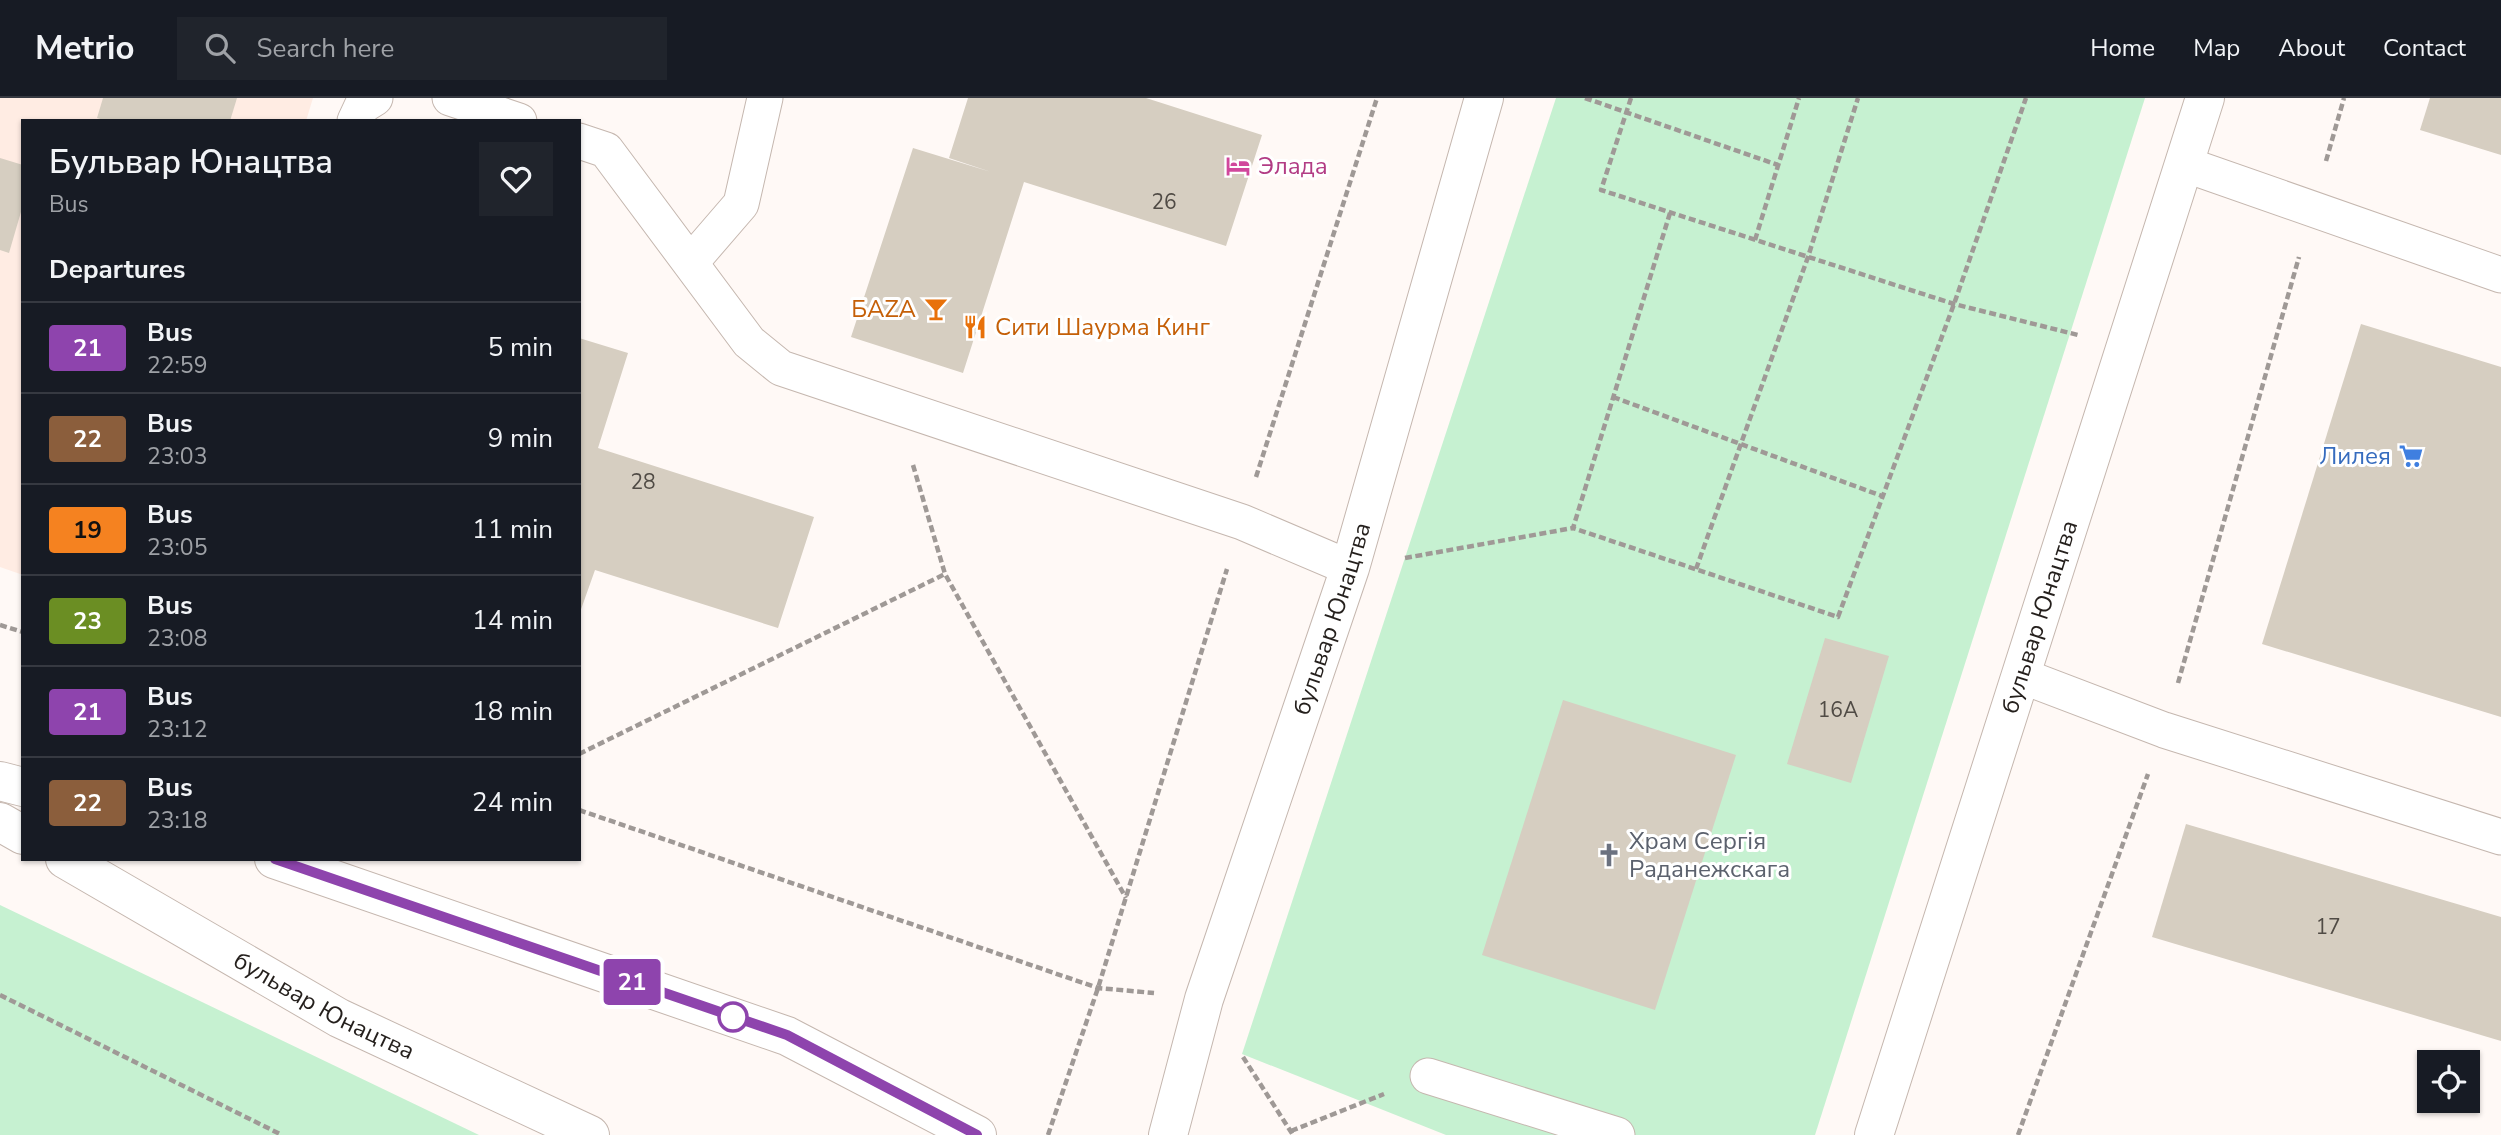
<!DOCTYPE html>
<meta charset="utf-8">
<style>
body{margin:0;font-family:"Nunito Sans",sans-serif;background:#20242c;color:#f1f3f6;height:100vh;display:flex;flex-direction:column;font-size:26px;white-space:nowrap}
*{box-sizing:border-box;margin:0}
p{font-size:23px;color:#9ea1a6}
.icon{flex:none;width:38px;height:38px;fill:none;stroke:currentColor;stroke-width:2;stroke-linecap:round;stroke-linejoin:round}
.map{position:relative;flex:1;overflow:hidden}
.panel{position:absolute;left:21px;top:21px;width:560px;height:742px;display:flex;flex-direction:column;background:#171b24;border-radius:0px;box-shadow:0 2px 5px #0004}
.panel>*{flex:none}
.badge{padding:0 14px;border-radius:5px;font-size:24px;line-height:46px}
.controls{position:absolute;left:2417px;top:952px;display:grid;gap:14px}
.controls a{display:grid;place-items:center;width:63px;height:63px;border-radius:0px;background:#171b24;box-shadow:0 2px 5px #0004;font-size:35px}
.map>.badge{position:absolute;translate:-50% -50%;box-shadow:0 0 0 4px #fff}
h2{padding:0 28px;font-size:26px;line-height:63px}
.round{display:grid;place-items:center;flex:none;width:74px;height:74px;border-radius:0px;background:#20242c}
.head{display:flex;align-items:center;justify-content:space-between;height:119px;padding:0 28px}
h1{font-size:33px;font-weight:600;line-height:52px}
ul{padding:0;list-style:none}
li{display:flex;align-items:center;gap:21px;height:91px;padding:0 28px;border-top:2px solid #363941}
li div{flex:1}
li b{display:block;font-size:26px}
li em{font-style:normal}
li .badge{min-width:77px;font-weight:700;text-align:center}
header{display:flex;align-items:center;gap:42px;box-sizing:border-box;height:98px;padding:0 35px;background:#171b24;border-bottom:2px solid #363941}
header strong{font-size:33px}
nav{display:flex;gap:38px;margin-inline-start:auto;font-size:24px}
.search{width:490px;height:63px;background:#20242c;display:flex;align-items:center;gap:18px;box-sizing:border-box;padding:0 24px;border-radius:0px;color:#9ea1a6;font-size:26px}
.map>svg:first-child{display:block}
.education{fill:#ffece3}
.green{fill:#c6f1d1}
.building{fill:#d6cec1}
.lines{fill:none;stroke-linecap:round;stroke-linejoin:round}
.lane-casing{stroke:#c5b7af;stroke-width:37}
.secondary-casing{stroke:#c5b7af;stroke-width:40}
.path{stroke:#9f9996;stroke-width:4.5;stroke-dasharray:7 3.5;stroke-linecap:butt}
.lane{stroke:#fff;stroke-width:35}
.secondary{stroke:#fff;stroke-width:38}
.line-casing{stroke:#fff;stroke-width:16}
.line{stroke:#8e44ad;stroke-width:10}
.stop-dot{fill:#fff;stroke:#8e44ad;stroke-width:3.5}
.labels{text-anchor:middle;dominant-baseline:central;stroke-width:6;stroke-linejoin:round;paint-order:stroke}
.number-label{font-size:21px;fill:#504b45}
.hotel-label{font-size:24px;fill:#b23c85;stroke:#fff;text-anchor:start}
.food-label{font-size:24px;fill:#c56008;stroke:#fff;text-anchor:end}
.shop-label{font-size:24px;fill:#366cbe;stroke:#fff;text-anchor:end}
.street-label{font-size:24px;fill:#241f1c;stroke:#fff}
.worship-label{font-size:24px;fill:#5b616d;stroke:#fff;text-anchor:start}
</style>
<header>
<strong>Metrio</strong>
<div class="search"><svg class="icon" aria-label="search" viewBox="0 0 24 24"><circle cx="10" cy="10" r="6"/><path d="M15 15l6 6"/></svg>Search here</div>
<nav><a>Home</a><a>Map</a><a>About</a><a>Contact</a></nav>
</header>
<div class="map">
<svg width="2501" height="1037" viewBox="0 0 2501 1037">
<rect width="100%" height="100%" fill="#fff9f6"/>
<!-- education -->
<path class="education" d="M0,0H313L306,23H23V477L0,469Z"/>
<!-- green -->
<g class="green">
<path d="M1556,0H2145L1815,1037H1446L1242,956Z"/>
<path d="M0,807L479,1037H0Z"/>
</g>
<!-- building -->
<g class="building">
<path d="M103,0H237L230,23H107L97,20Z"/>
<path d="M968,0H1146L1262,37L1226,148L1024,84L963,275L851,239L913,50L991,74L949,60Z"/>
<path d="M2430,0H2501V57L2420,32Z"/>
<path d="M0,60L23,67V107L9,155L0,152Z"/>
<path d="M2361,226L2501,269V619L2262,546Z"/>
<path d="M579,240L628,255L598,350L814,419L778,530L595,472L579,517Z"/>
<path d="M1825,540L1889,558L1851,685L1787,666Z"/>
<path d="M1563,602L1736,657L1655,912L1482,857Z"/>
<path d="M2186,726L2501,819V943L2152,839Z"/>
</g>
<g class="lines">
<!-- lane casing -->
<g class="lane-casing">
<g id="lane">
<path d="M450,0L519,23"/>
<path d="M355,23L362,8L375,0"/>
<path d="M579,43L606,52L749,244L781,270L1242,424L1350,470"/>
<path d="M2184,66L2501,177"/>
<path d="M691,164L741,106L765,0"/>
<path d="M2022,578L2164,632L2501,739"/>
<path d="M1428,978L1617,1037"/>
</g>
</g>
<!-- secondary casing -->
<g class="secondary-casing">
<g id="secondary">
<path d="M0,683L23,689"/>
<path d="M0,724L23,737"/>
<path id="s1" d="M65,761L339,920L590,1037"/>
<path d="M274,761L787,938L977,1037"/>
<path id="s2" d="M1168,1037L1204,901L1350,470L1484,0"/>
<path id="s3" d="M1874,1037L2205,0"/>
</g>
</g>
<!-- path -->
<g class="path">
<path d="M1585,0L1778,67"/>
<path d="M1631,0L1601,92L1954,206L2078,237"/>
<path d="M2326,63L2344,0"/>
<path d="M1670,115L1573,430L1838,519L1954,206L2026,0"/>
<path d="M1755,142L1799,0"/>
<path d="M1613,299L1882,398"/>
<path d="M913,367L945,476L1126,800"/>
<path d="M1256,379L1377,0"/>
<path d="M1405,460L1573,430"/>
<path d="M1696,471L1808,159L1858,0"/>
<path d="M0,527L23,534"/>
<path d="M2178,585L2299,159"/>
<path d="M579,656L945,476"/>
<path d="M579,712L1098,890L1154,895"/>
<path d="M0,897L282,1037"/>
<path d="M1243,959L1293,1037"/>
<path d="M1291,1033L1384,996"/>
<path d="M1048,1037L1098,890L1227,471"/>
<path d="M2018,1037L2148,676"/>
</g>
<!-- lane -->
<use href="#lane" class="lane"/>
<!-- secondary -->
<use href="#secondary" class="secondary"/>
</g>
<g class="lines">
<!-- line casing -->
<g class="line-casing">
<path id="line" d="M275,761L787,937L977,1037"/>
</g>
<!-- line -->
<use href="#line" class="line"/>
</g>
<!-- icons -->
<defs>
<g id="hotel-bare" transform="scale(1.89)"><path d="M-6-4.5h1.5V1H6V5H4.5V3h-9V5H-6ZM-4 0a1.8 1.8 0 1 1 3.6 0ZM.5 0V-2.5h3Q6-2.5 6 0Z" fill="#d1479c" stroke="#fff" stroke-width="2.5" paint-order="stroke"/></g>
<g id="bar-bare" transform="scale(1.89)"><path d="M-6-5H6L.8 .8V4.5H3.5V6h-7V4.5H-.8V.8Z" fill="#e8710a" stroke="#fff" stroke-width="2.5" paint-order="stroke"/></g>
<g id="restaurant-bare" transform="scale(1.89)"><path d="M-5-6h1v4h1v-4h1v4h1v-4h1v5L-1.5 .5V6h-2V.5L-5-1ZM5-6V6H3V1.5H1.5Q1.5-4 5-6Z" fill="#e8710a" stroke="#fff" stroke-width="2.5" paint-order="stroke"/></g>
<g id="supermarket-bare" transform="scale(1.89)"><path d="M-6-5.5h2.5l.6 2H6L4.5 2H-2.5L-4.4-4H-6ZM-1.5 3.2a1.3 1.3 0 1 0 .1 0ZM3 3.2a1.3 1.3 0 1 0 .1 0Z" fill="#3f7fe0" stroke="#fff" stroke-width="2.5" paint-order="stroke"/></g>
<g id="church-bare" transform="scale(1.89)"><path d="M-1.2-6h2.4v3.5h3.3v2.4h-3.3V6h-2.4V-.1h-3.3v-2.4h3.3Z" fill="#6b7280" stroke="#fff" stroke-width="2.5" paint-order="stroke"/></g>
</defs>
<g fill-rule="evenodd">
<use href="#hotel-bare" x="1238" y="68"/>
<use href="#bar-bare" x="936" y="211"/>
<use href="#restaurant-bare" x="975" y="229"/>
<use href="#supermarket-bare" x="2411" y="358"/>
<use href="#church-bare" x="1609" y="757"/>
</g>
<!-- markers -->
<circle class="stop-dot" cx="733" cy="919" r="14"/>
<g class="labels">
<!-- number labels -->
<g class="number-label">
<text x="1164" y="104">26</text>
<text x="643" y="384">28</text>
<text x="1838" y="612">16А</text>
<text x="2328" y="829">17</text>
</g>
<!-- hotel labels -->
<g class="hotel-label">
<text x="1258" y="68">Элада</text>
</g>
<!-- food labels -->
<g class="food-label">
<text x="916" y="211">БАZA</text>
<text x="995" y="229" text-anchor="start">Сити Шаурма Кинг</text>
</g>
<!-- shop labels -->
<g class="shop-label">
<text x="2391" y="358">Лилея</text>
</g>
<!-- street labels -->
<g class="street-label">
<text stroke="none"><textPath href="#s3" startOffset="544">бульвар Юнацтва</textPath></text>
<text stroke="none"><textPath href="#s2" startOffset="542">бульвар Юнацтва</textPath></text>
<text stroke="none"><textPath href="#s1" startOffset="298">бульвар Юнацтва</textPath></text>
</g>
<!-- worship labels -->
<g class="worship-label">
<text x="1629" y="743">Храм Сергія<tspan x="1629" dy="28">Раданежскага</tspan></text>
</g>
</g>
</svg>
<div class="controls">
<a><svg class="icon" aria-label="locate" viewBox="0 0 24 24"><circle cx="12" cy="12" r="6"/><path d="M12 2v4M12 18v4M2 12h4M18 12h4"/></svg></a>
</div>
<b class="badge" style="left:632px;top:884px;background:#8e44ad;color:#fff">21</b>
<section class="panel">
<div class="head"><div><h1>Бульвар Юнацтва</h1><p>Bus</p></div><a class="round"><svg class="icon" aria-label="heart" viewBox="0 0 24 24"><path d="M12 20l-8-8c-3-5 5-10 8-4 3-6 11-1 8 4z"/></svg></a></div>
<h2>Departures</h2>
<ul>
<li><span class="badge" style="background:#8e44ad;color:#fff">21</span><div><b>Bus</b><p>22:59</p></div><em>5 min</em></li>
<li><span class="badge" style="background:#8b5e3c;color:#fff">22</span><div><b>Bus</b><p>23:03</p></div><em>9 min</em></li>
<li><span class="badge" style="background:#f58220;color:#111">19</span><div><b>Bus</b><p>23:05</p></div><em>11 min</em></li>
<li><span class="badge" style="background:#6b8e23;color:#fff">23</span><div><b>Bus</b><p>23:08</p></div><em>14 min</em></li>
<li><span class="badge" style="background:#8e44ad;color:#fff">21</span><div><b>Bus</b><p>23:12</p></div><em>18 min</em></li>
<li><span class="badge" style="background:#8b5e3c;color:#fff">22</span><div><b>Bus</b><p>23:18</p></div><em>24 min</em></li>
</ul>
</section>
</div>
